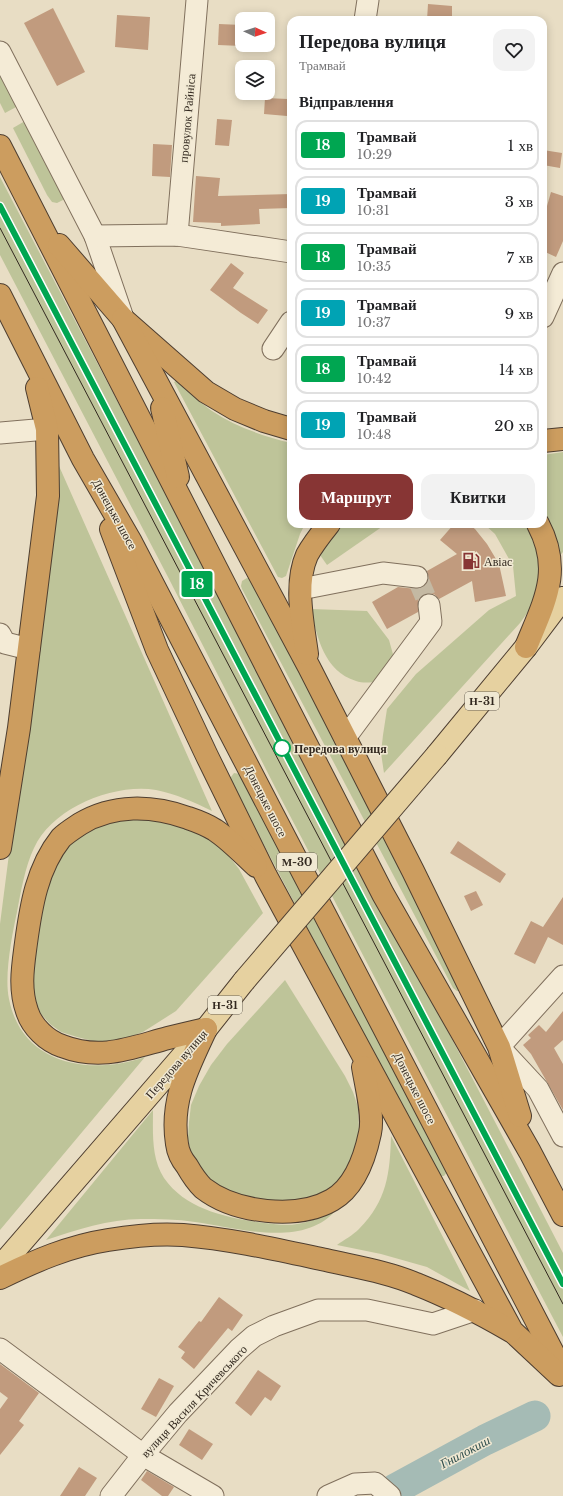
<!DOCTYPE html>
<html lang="uk">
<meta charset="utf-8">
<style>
body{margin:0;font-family:"Libre Baskerville",serif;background:#f2f2f2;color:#202124;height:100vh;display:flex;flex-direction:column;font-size:15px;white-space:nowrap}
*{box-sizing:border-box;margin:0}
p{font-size:13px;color:#757577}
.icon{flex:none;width:22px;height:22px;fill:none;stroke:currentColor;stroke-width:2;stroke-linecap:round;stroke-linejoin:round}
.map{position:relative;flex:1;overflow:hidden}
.sheet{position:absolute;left:287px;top:16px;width:260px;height:512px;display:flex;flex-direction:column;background:#fff;border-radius:12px;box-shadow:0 2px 10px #0003}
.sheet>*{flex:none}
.badge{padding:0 8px;border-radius:3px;font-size:14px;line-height:26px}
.needle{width:26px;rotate:93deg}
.tools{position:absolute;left:235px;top:12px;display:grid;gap:8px}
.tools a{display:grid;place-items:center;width:40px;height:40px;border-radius:8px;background:#fff;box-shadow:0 2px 10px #0003;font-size:20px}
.map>.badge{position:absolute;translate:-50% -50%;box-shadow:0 0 0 2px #fff}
h2{padding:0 12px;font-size:15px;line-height:36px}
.round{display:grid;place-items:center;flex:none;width:42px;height:42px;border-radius:12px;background:#f2f2f2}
.head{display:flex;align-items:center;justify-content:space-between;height:68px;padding:0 12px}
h1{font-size:19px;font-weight:600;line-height:30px}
.cta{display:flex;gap:8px;margin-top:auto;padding:8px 12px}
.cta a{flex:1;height:46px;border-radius:12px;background:#873534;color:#fff;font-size:16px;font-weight:600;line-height:46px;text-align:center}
.cta a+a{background:#f2f2f2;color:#202124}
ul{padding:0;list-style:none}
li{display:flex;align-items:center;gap:12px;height:50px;margin:0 8px 6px;padding:0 4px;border:2px solid #e0e0e0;border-radius:12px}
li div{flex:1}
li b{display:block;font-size:15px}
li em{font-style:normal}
li .badge{min-width:44px;font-weight:700;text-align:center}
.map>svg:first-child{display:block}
.green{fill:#bec499}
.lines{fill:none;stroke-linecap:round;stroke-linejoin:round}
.river{stroke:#a5bbb5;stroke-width:31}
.building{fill:#c19b7e}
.minor-tunnel{stroke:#c4b9a3;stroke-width:21;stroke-dasharray:21 10;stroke-linecap:butt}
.minor-casing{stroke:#80705d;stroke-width:23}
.major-casing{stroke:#4e3e30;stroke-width:24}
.highway-casing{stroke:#4e3e30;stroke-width:24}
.minor{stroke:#f4ebd6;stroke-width:21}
.major{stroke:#e6d1a0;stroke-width:22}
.highway{stroke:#cc9d5f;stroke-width:22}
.tram{stroke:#32281f;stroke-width:1}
.major-bridge-casing{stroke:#4e3e30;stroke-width:24;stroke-linecap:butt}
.major-bridge{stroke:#e6d1a0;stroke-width:22}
.line-casing{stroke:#fff;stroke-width:9}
.line{stroke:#00a651;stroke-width:6}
.stop-dot{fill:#fff;stroke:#00a651;stroke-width:2}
.labels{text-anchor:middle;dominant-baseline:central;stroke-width:3;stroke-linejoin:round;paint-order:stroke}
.shield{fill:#f0e8d2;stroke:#6b6255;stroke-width:1}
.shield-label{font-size:11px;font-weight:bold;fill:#32281f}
.street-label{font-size:12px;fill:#32281f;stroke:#f0e8d2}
.poi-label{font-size:12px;fill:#32281f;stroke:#f0e8d2;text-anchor:start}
.stop-label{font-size:12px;font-weight:bold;fill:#32281f;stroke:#f0e8d2;text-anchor:start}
.water-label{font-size:13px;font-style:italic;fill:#304f4e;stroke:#f0e8d2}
</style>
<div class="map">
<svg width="563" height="1496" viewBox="0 0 563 1496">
<rect width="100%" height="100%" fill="#e8ddc4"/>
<!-- green -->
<g class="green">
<path d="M0,72L18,106L5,113L0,103Z"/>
<path d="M25,121L64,194L63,200L57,203L52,202L47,195L13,128Z"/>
<path d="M0,177C187,536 377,893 563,1253V1337L276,789L168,577L0,255Z"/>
<path d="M176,381C188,391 199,402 212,411C236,427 263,436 291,443V524H305L300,534L286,576L282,578L278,577L174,382Z"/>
<path d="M563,452V552L557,559L543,515V455Z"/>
<path d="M59,466L212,811C194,802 176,794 156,790C114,783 52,808 34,848C25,867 21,891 17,912C12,935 4,976 9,999C22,1065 90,1076 145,1057L0,1230V924Z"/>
<path d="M340,524H386L327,565L320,555L321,548Z"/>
<path d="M484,524H524L531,532L537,543L542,567L533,605L520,623L384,773L381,753L383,735L387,709L416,674L489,610L516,596L513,566L495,534Z"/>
<path d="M247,578L250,579L464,982L462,991H457L453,988L242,589L241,586L242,581Z"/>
<path d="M311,609L367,611L389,640L396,665C391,669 384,678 377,681C371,683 362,683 356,681C324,671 317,637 311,609Z"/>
<path d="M234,773L240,774L447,1172L444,1176H440L436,1173L231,782V777Z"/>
<path d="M159,817L210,838L225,851L239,869L263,913L176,1011L143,1032L129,1037L110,1041H93L77,1037L61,1032L50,1024L41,1014L34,1002L33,970L40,923L48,881L66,845L106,819Z"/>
<path d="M285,980L345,1076L353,1092L358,1107L359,1136L356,1154L344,1178L324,1195L283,1204L234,1195L206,1180L191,1156L188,1138L189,1122L191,1105L199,1086L211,1065L227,1044Z"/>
<path d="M153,1110C153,1132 151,1158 164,1178C186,1210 228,1218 264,1223C275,1224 286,1226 297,1224C312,1222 323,1216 337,1209C304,1249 239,1228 195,1222C177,1219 159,1219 141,1219C109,1219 76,1230 46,1240Z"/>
<path d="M391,1136L465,1280L470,1291L427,1267L381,1254L337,1245C344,1240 353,1235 359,1229C387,1201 390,1173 391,1136Z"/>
</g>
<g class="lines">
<!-- river -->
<path class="river" d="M395,1489L485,1440L535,1416"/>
</g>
<!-- building -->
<g class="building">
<path d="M428,4L452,6V20H427Z"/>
<path d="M53,8L85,72L57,86L24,23Z"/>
<path d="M117,15L150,17L148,50L115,47Z"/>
<path d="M219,24L242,25V46L218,45Z"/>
<path d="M265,98L288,99L287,116L264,114Z"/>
<path d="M217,119L232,120L229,146L215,145Z"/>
<path d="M153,144L172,145L170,177L152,176Z"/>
<path d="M543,150L562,153L560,168L543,165Z"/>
<path d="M196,176L220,178L218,196L291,194V208L259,209L260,224L221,226V223L193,222Z"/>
<path d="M551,192L563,196V241L556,257L543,251V220Z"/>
<path d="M231,263L244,273L233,288L268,310L258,324L241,313L210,290Z"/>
<path d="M454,524H468L475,529L487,544L499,564L506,596L475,602L472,581L439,599L434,594L427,593L422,596L418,600V612L387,629L372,602L398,587L416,589L421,588L426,584L429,578L427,571L457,554L440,540Z"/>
<path d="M458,841L506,874L500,883L450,853Z"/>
<path d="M476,891L483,905L471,911L464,896Z"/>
<path d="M563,897V945L548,937L535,964L514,954L531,921L543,927Z"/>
<path d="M563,1011V1040L554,1048L563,1064V1110L531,1054L523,1045L531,1038L528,1035L539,1025L546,1032Z"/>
<path d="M219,1297L243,1315L232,1331L228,1328L194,1369L181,1358L185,1352L178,1347L199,1321L201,1322Z"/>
<path d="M0,1364L39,1393L19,1421L24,1425L0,1455V1409L8,1398L0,1392Z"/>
<path d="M258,1370L281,1386L271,1401L265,1397L251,1416L235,1403Z"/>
<path d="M159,1378L174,1386L156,1417L141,1409Z"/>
<path d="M189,1429L213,1444L202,1460L179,1445Z"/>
<path d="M79,1467L97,1478L85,1496H60Z"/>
<path d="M147,1471L174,1487L168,1496H162L141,1480Z"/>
</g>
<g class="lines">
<!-- minor-tunnel -->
<path class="minor-tunnel" d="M417,577L429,605"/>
<!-- minor casing -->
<g class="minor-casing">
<g id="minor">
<path d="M365,20L368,0"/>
<path d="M0,52L95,236L123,318"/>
<path d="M177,235L197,0"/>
<path d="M95,236L177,235L291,252"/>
<path d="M543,317L563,273"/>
<path d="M273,349L291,322"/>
<path d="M0,433L47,429"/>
<path d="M301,589L383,573L417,577"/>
<path d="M0,634L5,643L29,649"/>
<path d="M345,738L431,622L429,605"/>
<path d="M563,976L499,1047L538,1089L563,1136"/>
<path d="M0,1349L143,1455L213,1496"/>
<path d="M111,1496L143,1455L178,1413L239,1349L254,1336L274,1326L318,1310H367L433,1324L475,1310"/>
<path d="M328,1496L355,1484L375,1483L390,1496"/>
</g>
</g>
<!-- major casing -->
<g class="major-casing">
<g id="major">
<path d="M437,755L526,647L563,598"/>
<path d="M0,1267L206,1029L244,981"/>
</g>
</g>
<!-- highway casing -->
<g class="highway-casing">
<g id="highway">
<path d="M0,146L383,894L530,1152L563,1215"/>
<path d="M59,245L123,319L206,392L235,409L264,421L291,429"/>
<path d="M0,295L83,459L131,542L563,1372"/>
<path d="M123,319L309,667L413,871L499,1047L520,1116"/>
<path d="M162,408L178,477"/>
<path d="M543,441L563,439"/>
<path d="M111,529L157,650L207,756L266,876L512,1331L559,1375"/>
<path d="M526,647C544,602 563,571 538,524"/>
<path d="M307,654C303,624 294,584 307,555C313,544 321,534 329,524"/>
<path d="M0,848L19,728L48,496L47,429L37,388"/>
<path d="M206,1029C193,1032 180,1035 168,1038C130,1048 101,1061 62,1046C47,1041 32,1027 27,1011C19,988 23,966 26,943C31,906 37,868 61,838C66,833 74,828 80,824C113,804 152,805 188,818C197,821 207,825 215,830C230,840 243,854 256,866"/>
<path d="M206,1029C188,1068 170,1100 177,1144C178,1152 182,1160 187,1166C191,1173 197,1182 203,1188C235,1213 297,1220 332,1200C355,1187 365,1157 370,1133C374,1115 366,1086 363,1067"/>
<path d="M0,1278C35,1261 69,1246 108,1240C132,1236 158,1233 183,1235C231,1239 279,1250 326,1260C356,1267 388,1272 416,1284C449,1297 480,1313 511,1331"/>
</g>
</g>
<!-- minor -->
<use href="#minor" class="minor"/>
<!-- major -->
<use href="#major" class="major"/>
<!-- highway -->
<use href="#highway" class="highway"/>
<!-- tram -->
<g class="tram">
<path d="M0,206L563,1284"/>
<path d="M0,228L563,1304"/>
</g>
<!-- major-bridge casing -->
<g class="major-bridge-casing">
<path id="major-bridge" d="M244,981L437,755"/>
</g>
<!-- major-bridge -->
<use href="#major-bridge" class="major-bridge"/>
</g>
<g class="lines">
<!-- line casing -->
<g class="line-casing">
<path id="line" d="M0,206L563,1284"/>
</g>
<!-- line -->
<use href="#line" class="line"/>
</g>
<!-- icons -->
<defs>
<g id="fuel-bare" transform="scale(1.38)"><path d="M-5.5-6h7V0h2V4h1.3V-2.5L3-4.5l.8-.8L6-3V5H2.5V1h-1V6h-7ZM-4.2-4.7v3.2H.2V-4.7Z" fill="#873534" stroke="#f0e8d2" stroke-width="2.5" paint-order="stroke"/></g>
</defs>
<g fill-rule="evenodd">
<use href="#fuel-bare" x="471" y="561"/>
</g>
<!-- markers -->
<circle class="stop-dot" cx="282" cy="748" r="8"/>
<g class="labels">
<!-- shield labels -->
<g class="shield">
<rect x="465" y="692" width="34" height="18" rx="3"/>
<rect x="277" y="853" width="40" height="18" rx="3"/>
<rect x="208" y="996" width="34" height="18" rx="3"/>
</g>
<g class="shield-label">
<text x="482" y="701">Н-31</text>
<text x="297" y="862">М-30</text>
<text x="225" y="1005">Н-31</text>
</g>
<!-- street labels -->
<g class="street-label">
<text transform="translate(187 118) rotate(-85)">провулок Райніса</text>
<text transform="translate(115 514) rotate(61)">Донецьке шосе</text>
<text transform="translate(266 801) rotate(63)">Донецьке шосе</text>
<text transform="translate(176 1064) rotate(-49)">Передова вулиця</text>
<text transform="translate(415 1088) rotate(63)">Донецьке шосе</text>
<text transform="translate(194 1401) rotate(-47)">вулиця Василя Кричевського</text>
</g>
<!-- poi labels -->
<g class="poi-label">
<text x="484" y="561">Авіас</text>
</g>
<!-- stop labels -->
<g class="stop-label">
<text x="294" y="748">Передова вулиця</text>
</g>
<!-- water labels -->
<g class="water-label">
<text transform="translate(465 1452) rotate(-28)">Гнилокиш</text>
</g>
</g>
</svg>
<div class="tools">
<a><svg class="needle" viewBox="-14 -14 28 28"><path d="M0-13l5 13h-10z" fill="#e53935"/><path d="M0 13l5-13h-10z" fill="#757577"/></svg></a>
<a><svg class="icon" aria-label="layers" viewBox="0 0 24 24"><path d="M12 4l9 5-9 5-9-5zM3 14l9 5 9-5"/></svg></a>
</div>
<b class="badge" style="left:197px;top:584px;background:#00a651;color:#fff">18</b>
<section class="sheet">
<div class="head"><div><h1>Передова вулиця</h1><p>Трамвай</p></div><a class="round"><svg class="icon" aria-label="heart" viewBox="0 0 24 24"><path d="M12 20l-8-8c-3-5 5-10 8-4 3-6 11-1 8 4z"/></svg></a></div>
<h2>Відправлення</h2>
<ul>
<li><span class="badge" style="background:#00a651;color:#fff">18</span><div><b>Трамвай</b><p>10:29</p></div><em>1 хв</em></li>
<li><span class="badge" style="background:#00a3b4;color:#fff">19</span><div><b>Трамвай</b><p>10:31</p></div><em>3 хв</em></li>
<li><span class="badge" style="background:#00a651;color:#fff">18</span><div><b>Трамвай</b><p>10:35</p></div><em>7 хв</em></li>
<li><span class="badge" style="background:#00a3b4;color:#fff">19</span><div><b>Трамвай</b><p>10:37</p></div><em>9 хв</em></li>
<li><span class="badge" style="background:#00a651;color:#fff">18</span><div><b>Трамвай</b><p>10:42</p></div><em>14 хв</em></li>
<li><span class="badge" style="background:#00a3b4;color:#fff">19</span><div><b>Трамвай</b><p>10:48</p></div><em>20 хв</em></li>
</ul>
<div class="cta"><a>Маршрут</a><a>Квитки</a></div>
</section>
</div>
